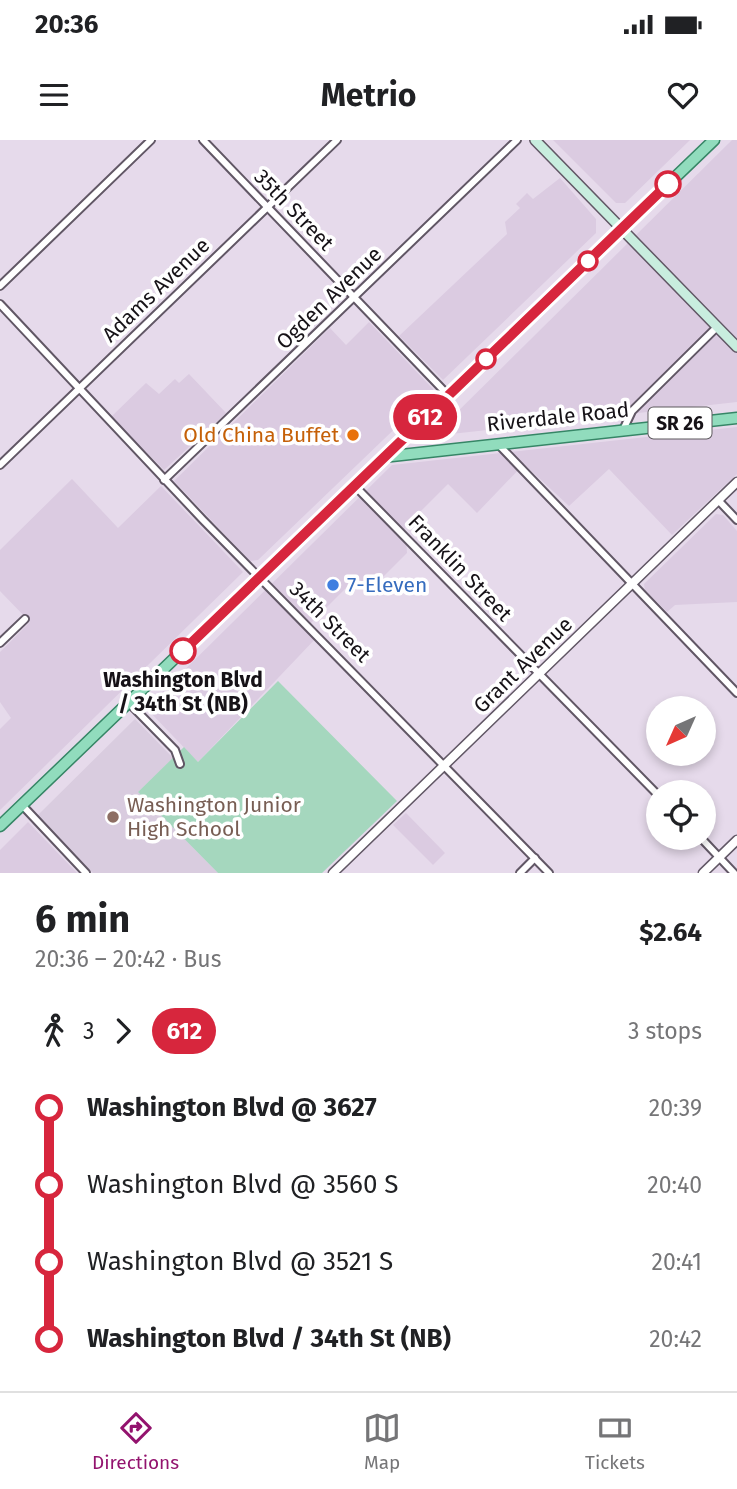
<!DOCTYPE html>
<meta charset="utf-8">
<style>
body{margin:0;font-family:"Fira Sans",sans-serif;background:#f6f6f6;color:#202124;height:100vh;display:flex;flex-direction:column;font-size:26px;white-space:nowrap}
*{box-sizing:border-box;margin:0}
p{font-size:23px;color:#757577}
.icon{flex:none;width:38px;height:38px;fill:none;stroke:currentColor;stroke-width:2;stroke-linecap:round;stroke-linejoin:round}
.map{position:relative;height:733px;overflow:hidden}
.details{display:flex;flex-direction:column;background:#fff;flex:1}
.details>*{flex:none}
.badge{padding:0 14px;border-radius:23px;font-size:24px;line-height:46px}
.needle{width:46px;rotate:225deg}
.buttons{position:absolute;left:646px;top:556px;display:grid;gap:14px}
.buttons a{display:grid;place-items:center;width:70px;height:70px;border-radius:50%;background:#fff;box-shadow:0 4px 10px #0003;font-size:35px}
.map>.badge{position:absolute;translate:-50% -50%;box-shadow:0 0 0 4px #fff}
.legs{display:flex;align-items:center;gap:10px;height:77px;padding:0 35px;font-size:23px}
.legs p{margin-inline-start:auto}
.head{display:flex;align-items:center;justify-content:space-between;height:119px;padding:0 35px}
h1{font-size:38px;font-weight:700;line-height:52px}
ul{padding:0 35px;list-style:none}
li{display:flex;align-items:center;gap:24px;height:77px;font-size:26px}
li i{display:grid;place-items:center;width:10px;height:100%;margin:0 9px;background:currentColor}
li i::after{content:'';width:18px;height:18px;margin:-9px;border:5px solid;border-radius:50%;background:#fff}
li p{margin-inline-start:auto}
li:first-child i{background:linear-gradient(#0000 50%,currentColor 0)}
li:last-child i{background:linear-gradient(currentColor 50%,#0000 0)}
.status{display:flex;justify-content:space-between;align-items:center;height:49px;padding:0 35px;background:#fff;direction:ltr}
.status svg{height:19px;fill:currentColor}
header{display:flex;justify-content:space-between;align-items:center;height:91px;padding:0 35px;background:#fff;font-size:32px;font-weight:700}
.dock{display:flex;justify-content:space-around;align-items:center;height:98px;border-top:2px solid #e0e0e0;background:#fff;font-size:19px;color:#757577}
.dock a{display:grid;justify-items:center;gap:4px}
.dock .on{color:#93136e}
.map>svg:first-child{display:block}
.built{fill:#dbcbe1}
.education{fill:#d9ccdf}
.green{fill:#a5d7be}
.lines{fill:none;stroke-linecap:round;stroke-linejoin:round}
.minor-casing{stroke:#615765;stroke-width:10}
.tertiary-casing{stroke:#615765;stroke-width:11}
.secondary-casing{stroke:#615765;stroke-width:12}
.primary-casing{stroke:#368666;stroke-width:13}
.minor{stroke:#fff;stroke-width:6}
.tertiary{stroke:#fff;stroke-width:8}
.secondary{stroke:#c8edde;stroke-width:9}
.primary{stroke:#91dcbd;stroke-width:10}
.line-1-casing{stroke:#fff;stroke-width:16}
.line-1{stroke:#d7263d;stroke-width:10}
.stop-1-dot{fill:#fff;stroke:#d7263d;stroke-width:3.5}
.food-dot{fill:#e8710a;stroke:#fff;stroke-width:2.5}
.shop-dot{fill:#3f7fe0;stroke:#fff;stroke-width:2.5}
.education-dot{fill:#8d6e63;stroke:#fff;stroke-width:2.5}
.labels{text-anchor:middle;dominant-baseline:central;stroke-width:7;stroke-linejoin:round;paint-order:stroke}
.shield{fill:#fff;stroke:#5c595d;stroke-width:2}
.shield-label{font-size:19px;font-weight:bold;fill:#161217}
.street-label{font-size:21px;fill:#161217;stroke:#fff}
.food-label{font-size:21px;fill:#c56008;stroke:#fff;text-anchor:end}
.shop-label{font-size:21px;fill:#366cbe;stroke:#fff;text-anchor:start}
.stop-label{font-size:21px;font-weight:bold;fill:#161217;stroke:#fff}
.education-label{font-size:21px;fill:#785e54;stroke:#fff;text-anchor:start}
</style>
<div class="status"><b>20:36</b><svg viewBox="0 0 49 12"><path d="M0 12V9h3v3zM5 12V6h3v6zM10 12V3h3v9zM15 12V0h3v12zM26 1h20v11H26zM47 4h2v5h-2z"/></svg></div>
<header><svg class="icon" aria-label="menu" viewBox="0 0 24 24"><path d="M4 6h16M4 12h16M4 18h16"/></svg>Metrio<svg class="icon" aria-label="heart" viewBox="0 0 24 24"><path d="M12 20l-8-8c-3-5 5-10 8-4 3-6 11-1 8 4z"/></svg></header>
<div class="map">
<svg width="737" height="733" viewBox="0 0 737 733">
<rect width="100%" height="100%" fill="#e6daeb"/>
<!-- built -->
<g class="built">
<path d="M553,0H690L625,63H616Z"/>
<path d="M732,0H737V262L433,296Z"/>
<path d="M560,38L596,79V93L443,240L399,196L507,94L505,82L520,68L516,64L527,53L533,59Z"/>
<path d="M369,182L433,249V252L258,420L250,421L174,341L330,188L346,205Z"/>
<path d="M189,234L226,273L164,330L111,277L146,243L159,254L175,239L179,243Z"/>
<path d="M737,287V334L672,395L609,329L569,366L524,324L477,373L448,344L405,387L407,413L370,450L357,437L311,483L318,496L198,622L146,568L392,325Z"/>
<path d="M72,339L118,388L161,346L243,432L0,670V589L11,578L0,562V512L30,482L0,451V410Z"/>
<path d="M716,374L723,375L737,391V462L675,465L667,472L645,450L644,444Z"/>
<path d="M406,673L445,713L433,725L393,685Z"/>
<path d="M28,682L77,733H0V710Z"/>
</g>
<!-- education -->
<path class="education" d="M135,579L173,618L138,652L218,733H93L37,676Z"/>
<!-- green -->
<path class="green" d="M278,541L397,661L322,733H218L138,652L184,607L198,622Z"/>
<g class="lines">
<!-- minor casing -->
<g class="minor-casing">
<g id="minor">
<path d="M203,0L448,255"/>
<path d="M0,146L151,0"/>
<path d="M0,164L203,380L549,733"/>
<path d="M623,290L632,271L717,187"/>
<path d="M498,304L737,553"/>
<path d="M0,325L337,0"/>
<path d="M164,340L517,0"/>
<path d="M354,345L658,655"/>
<path d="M718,360L737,380"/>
<path d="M0,503L25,479"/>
<path d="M129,563L175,610L180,624"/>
<path d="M22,665L86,733"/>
<path d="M701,698L734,733"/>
<path d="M520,733L535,718"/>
</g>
</g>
<!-- tertiary casing -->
<g class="tertiary-casing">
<g id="tertiary">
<path d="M333,733L737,342"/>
<path d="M703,733L737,700"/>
</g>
</g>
<!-- secondary casing -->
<g class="secondary-casing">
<path id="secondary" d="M535,0L737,207"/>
</g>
<!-- primary casing -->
<g class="primary-casing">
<g id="primary">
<path d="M383,317L737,278"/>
<path d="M0,686L714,0"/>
</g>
</g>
<!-- minor -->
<use href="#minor" class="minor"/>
<!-- tertiary -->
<use href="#tertiary" class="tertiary"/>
<!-- secondary -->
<use href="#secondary" class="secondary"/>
<!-- primary -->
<use href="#primary" class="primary"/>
</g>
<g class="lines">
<!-- line-1 casing -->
<g class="line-1-casing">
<path id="line-1" d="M183,511L668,44"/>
</g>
<!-- line-1 -->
<use href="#line-1" class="line-1"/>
</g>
<!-- markers -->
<g class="stop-1-dot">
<circle cx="668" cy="44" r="12"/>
<circle cx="588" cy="121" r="9"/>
<circle cx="486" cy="219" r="9"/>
<circle cx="183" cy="511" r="12"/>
</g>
<circle class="food-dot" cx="353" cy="295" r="7"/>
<circle class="shop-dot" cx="333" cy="445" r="7"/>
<circle class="education-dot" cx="113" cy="677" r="7"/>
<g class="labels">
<!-- shield labels -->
<rect class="shield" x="648.5" y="267.5" width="63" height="31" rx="5"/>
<g class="shield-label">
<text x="680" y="283">SR 26</text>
</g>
<!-- street labels -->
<g class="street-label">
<text transform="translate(294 70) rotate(46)">35th Street</text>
<text transform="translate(156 150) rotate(-44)">Adams Avenue</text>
<text transform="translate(329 158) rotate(-44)">Ogden Avenue</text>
<text transform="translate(558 277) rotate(-6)">Riverdale Road</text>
<text transform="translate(460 428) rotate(46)">Franklin Street</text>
<text transform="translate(330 482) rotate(45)">34th Street</text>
<text transform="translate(523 525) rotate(-44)">Grant Avenue</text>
</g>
<!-- food labels -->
<g class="food-label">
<text x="339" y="295">Old China Buffet</text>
</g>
<!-- shop labels -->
<g class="shop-label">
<text x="347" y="445">7-Eleven</text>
</g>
<!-- stop labels -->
<g class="stop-label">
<text x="183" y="540">Washington Blvd<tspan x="183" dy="24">/ 34th St (NB)</tspan></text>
</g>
<!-- education labels -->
<g class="education-label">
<text x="127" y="665">Washington Junior<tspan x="127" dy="24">High School</tspan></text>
</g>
</g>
</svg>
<div class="buttons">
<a><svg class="needle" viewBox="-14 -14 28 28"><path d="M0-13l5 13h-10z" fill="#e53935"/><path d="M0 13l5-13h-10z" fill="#757577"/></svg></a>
<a><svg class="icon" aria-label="locate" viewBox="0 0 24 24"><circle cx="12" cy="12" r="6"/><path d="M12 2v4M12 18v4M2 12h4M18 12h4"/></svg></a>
</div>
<b class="badge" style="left:425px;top:277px;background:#d7263d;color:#fff">612</b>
</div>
<section class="details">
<div class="head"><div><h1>6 min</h1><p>20:36 – 20:42 · Bus</p></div><b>$2.64</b></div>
<div class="legs"><svg class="icon" aria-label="walk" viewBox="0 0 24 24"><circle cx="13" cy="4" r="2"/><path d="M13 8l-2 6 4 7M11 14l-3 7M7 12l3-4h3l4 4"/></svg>3<svg class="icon" aria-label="forward" viewBox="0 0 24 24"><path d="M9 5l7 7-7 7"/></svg><b class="badge" style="background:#d7263d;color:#fff">612</b><p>3 stops</p></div>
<ul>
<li><i style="color:#d7263d"></i><b>Washington Blvd @ 3627</b><p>20:39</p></li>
<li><i style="color:#d7263d"></i><span>Washington Blvd @ 3560 S</span><p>20:40</p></li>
<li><i style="color:#d7263d"></i><span>Washington Blvd @ 3521 S</span><p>20:41</p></li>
<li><i style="color:#d7263d"></i><b>Washington Blvd / 34th St (NB)</b><p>20:42</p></li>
</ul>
</section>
<nav class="dock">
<a class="on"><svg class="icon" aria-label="directions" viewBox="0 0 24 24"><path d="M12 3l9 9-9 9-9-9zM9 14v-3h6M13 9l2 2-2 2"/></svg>Directions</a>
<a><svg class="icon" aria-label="map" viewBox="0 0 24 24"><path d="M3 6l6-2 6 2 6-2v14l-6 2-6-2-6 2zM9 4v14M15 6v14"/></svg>Map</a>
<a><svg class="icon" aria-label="tickets" viewBox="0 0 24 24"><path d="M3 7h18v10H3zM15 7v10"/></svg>Tickets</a>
</nav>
